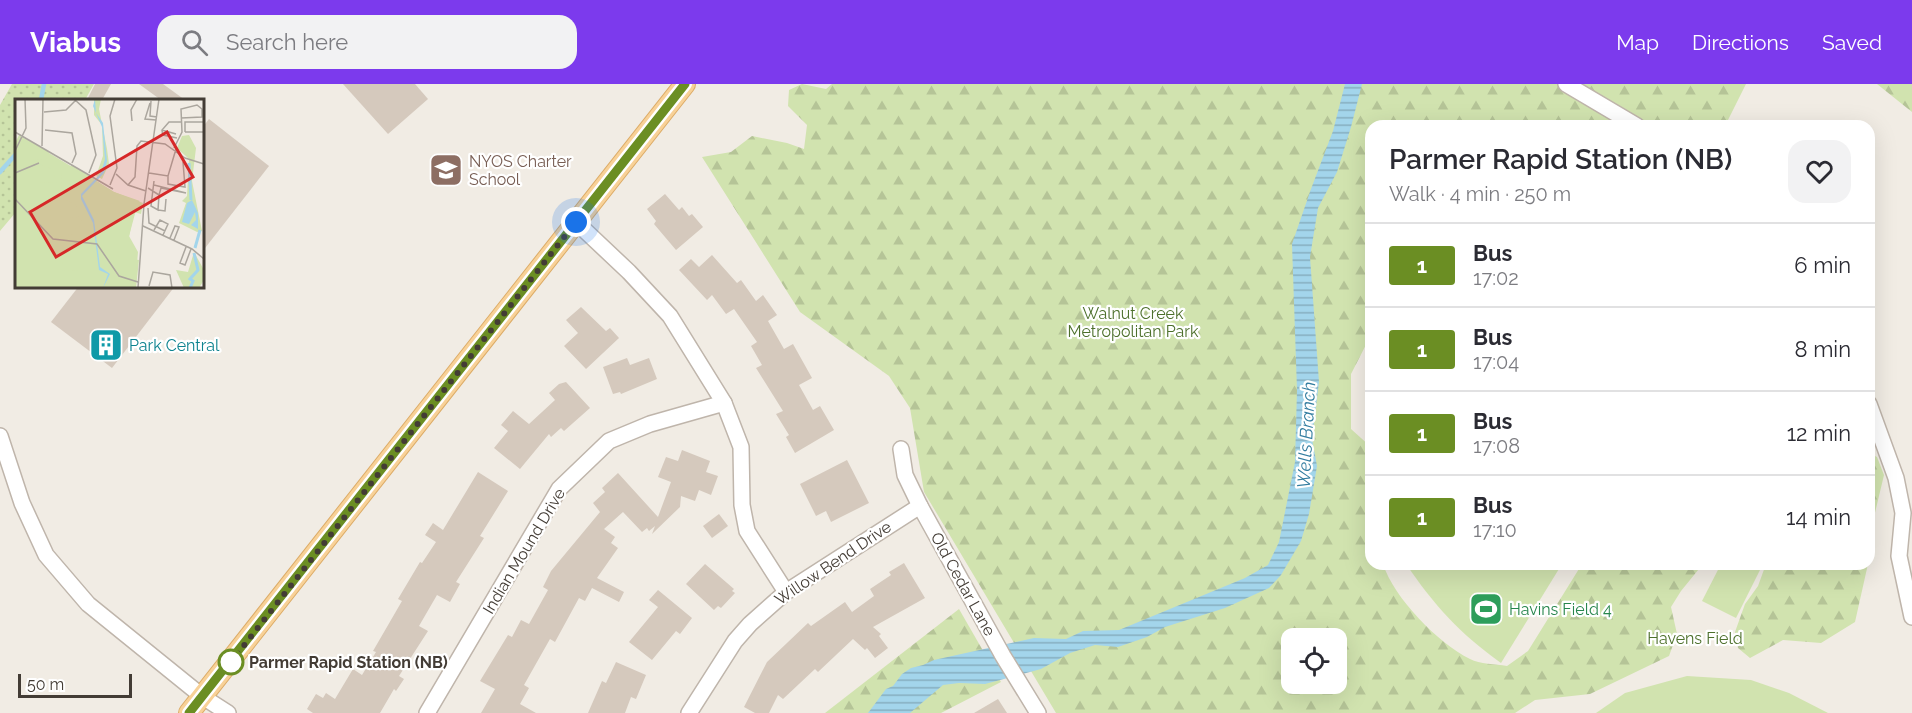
<!DOCTYPE html>
<meta charset="utf-8">
<style>
body{margin:0;font-family:Raleway,sans-serif;background:#f2f2f3;color:#2b2b33;height:100vh;display:flex;flex-direction:column;font-size:22px;white-space:nowrap}
*{box-sizing:border-box;margin:0}
p{font-size:20px;color:#7c7c81}
.icon{flex:none;width:33px;height:33px;fill:none;stroke:currentColor;stroke-width:2;stroke-linecap:round;stroke-linejoin:round}
.map{position:relative;flex:1;overflow:hidden}
.side{position:absolute;left:1365px;top:36px;width:510px;height:450px;display:flex;flex-direction:column;background:#fff;border-radius:18px;box-shadow:0 6px 24px #0002}
.side>*{flex:none}
.badge{padding:0 12px;border-radius:4px;font-size:21px;line-height:39px}
.controls{position:absolute;left:1281px;top:544px;display:grid;gap:12px}
.controls a{display:grid;place-items:center;width:66px;height:66px;border-radius:12px;background:#fff;box-shadow:0 6px 24px #0002;font-size:30px}
.scale{position:absolute;left:18px;bottom:15px;width:114px;box-sizing:border-box;padding-left:6px;border:3px solid #433c35;border-top:0;font-size:16px;line-height:21px;white-space:nowrap;color:#433c35;-webkit-text-stroke:4px #fff;paint-order:stroke}
.you{position:absolute;width:30px;height:30px;margin:-15px;border:4px solid #fff;border-radius:50%;background:#1a73e8;box-shadow:0 0 0 9px #1a73e833}
.map>.badge{position:absolute;translate:-50% -50%;box-shadow:0 0 0 3px #fff}
.round{display:grid;place-items:center;flex:none;width:63px;height:63px;border-radius:18px;background:#f2f2f3}
.head{display:flex;align-items:center;justify-content:space-between;height:102px;padding:0 24px}
h1{font-size:28px;font-weight:600;line-height:45px}
ul{padding:0;list-style:none}
li{display:flex;align-items:center;gap:18px;height:84px;padding:0 24px;border-top:2px solid #e1e1e2}
li div{flex:1}
li b{display:block;font-size:22px}
li em{font-style:normal}
li .badge{min-width:66px;font-weight:700;text-align:center}
header{display:flex;align-items:center;gap:36px;box-sizing:border-box;height:84px;padding:0 30px;background:#7c3aed;color:#fff}
header strong{font-size:28px}
nav{display:flex;gap:33px;margin-inline-start:auto;font-size:21px}
.search{width:420px;height:54px;background:#f2f2f3;display:flex;align-items:center;gap:15px;box-sizing:border-box;padding:0 21px;border-radius:18px;color:#7c7c81;font-size:22px}
.map>svg:first-child{display:block}
.green{fill:url(#green-dots)}
.forest{fill:url(#forest-firs);fill-rule:evenodd}
.pitch{fill:#d1e3af}
.water{fill:url(#water-rules)}
.lines{fill:none;stroke-linecap:round;stroke-linejoin:round}
.stream{stroke:#a3d5eb;stroke-width:4.5}
.building{fill:#d5c9bd}
.minor-casing{stroke:#bfb5ab;stroke-width:18}
.major-casing{stroke:#dcac68;stroke-width:22}
.minor{stroke:#fff;stroke-width:15}
.major{stroke:#f8d197;stroke-width:20}
.line-casing{stroke:#fff;stroke-width:14}
.line{stroke:#6b8e23;stroke-width:9}
.walk{stroke:#433c35;stroke-width:6;stroke-dasharray:0 10.8}
.stop-dot{fill:#fff;stroke:#6b8e23;stroke-width:3}
.labels{text-anchor:middle;dominant-baseline:central;stroke-width:4.5;stroke-linejoin:round;paint-order:stroke}
.education-label{font-size:16px;fill:#785e54;stroke:#fff;text-anchor:start}
.park-label{font-size:16px;fill:#4d702c;stroke:#fff}
.culture-label{font-size:16px;fill:#0d838f;stroke:#fff;text-anchor:start}
.street-label{font-size:16px;fill:#433c35;stroke:#fff}
.leisure-label{font-size:16px;fill:#27864d;stroke:#fff;text-anchor:start}
.stop-label{font-size:16px;font-weight:bold;fill:#433c35;stroke:#fff;text-anchor:start}
.water-label{font-size:18px;font-style:italic;fill:#337da0;stroke:#fff}
.inset-river{fill:none;stroke:#a3d5eb;stroke-width:3}
.inset-road{fill:none;stroke:#aba69e;stroke-width:1.5}
.view{fill:#d62828;fill-opacity:0.15;stroke:#d62828;stroke-width:3}
.inset-edge{fill:none;stroke:#433c35;stroke-width:3}
</style>
<header>
<strong>Viabus</strong>
<div class="search"><svg class="icon" aria-label="search" viewBox="0 0 24 24"><circle cx="10" cy="10" r="6"/><path d="M15 15l6 6"/></svg>Search here</div>
<nav><a>Map</a><a>Directions</a><a>Saved</a></nav>
</header>
<div class="map">
<svg width="1912" height="629" viewBox="0 0 1912 629">
<defs>
<pattern id="green-dots" width="8" height="8" patternUnits="userSpaceOnUse" patternTransform="scale(1.5)"><rect width="8" height="8" fill="#d1e3af"/><path d="M2 2h.1M6 6h.1" fill="none" stroke="#b5c497" stroke-width="1.8" stroke-linecap="round"/></pattern>
<pattern id="forest-firs" width="22" height="20" patternUnits="userSpaceOnUse" patternTransform="scale(1.5)"><rect width="22" height="20" fill="#d1e3af"/><path d="M5 1l3.5 6h-7zM16 11l3.5 6h-7z" fill="#b5c497"/></pattern>
<pattern id="water-rules" width="6" height="5" patternUnits="userSpaceOnUse" patternTransform="scale(1.5)"><rect width="6" height="5" fill="#a3d5eb"/><path d="M0 2.5h6" fill="none" stroke="#86aebf"/></pattern>
</defs>
<rect width="100%" height="100%" fill="#f1ece4"/>
<!-- green -->
<path class="green" d="M12,0H94L85,16H16V128L0,147V21Z"/>
<!-- forest -->
<g class="forest">
<path d="M802,0L826,5L832,0H1746L1725,42H1371V251L1351,290V345L1371,363V480H1383C1394,514 1438,559 1470,575C1480,580 1495,580 1507,582L1528,567L1582,480H1703L1681,507L1671,523L1677,550L1669,572L1590,610L1535,616L1515,629H1056L924,408L910,324L889,292L800,228L702,73L731,68L752,52L787,59L804,65L807,41L788,22L789,6ZM1292,555H1336V600H1292Z"/>
<path d="M1877,0H1912V28Z"/>
<path d="M1869,369L1877,373L1884,391L1874,433L1869,469Z"/>
<path d="M1766,480H1868L1855,538L1821,559L1783,556L1750,574L1738,564L1735,548L1745,520L1758,502Z"/>
<path d="M959,525L1001,598L941,629H825Z"/>
</g>
<!-- pitch -->
<g class="pitch">
<path d="M1406,480H1562L1501,579C1460,550 1434,521 1406,480Z"/>
<path d="M1721,480H1763L1736,534L1702,517Z"/>
<path d="M1687,592L1751,596L1789,609L1828,629H1596L1625,609Z"/>
</g>
<!-- water -->
<path class="water" d="M1345,0H1362L1351,43L1337,88L1318,124L1310,173L1319,298L1312,355L1317,382L1309,430L1301,457L1281,491L1269,504L1225,524L1165,543L1147,553L1118,563L1095,561L1070,569L1041,585L985,600L959,599L943,601L910,629H868L886,605L893,602L902,590L911,584L923,581L934,576L1034,554L1066,555L1083,547L1119,546L1245,494L1268,481L1279,458L1295,378L1297,306L1292,160L1311,105L1333,47Z"/>
<g class="lines">
<!-- stream -->
<g class="stream">
<path d="M41,16L44,0"/>
<path d="M0,88L16,70"/>
</g>
</g>
<!-- building -->
<g class="building">
<path d="M95,0H111L102,16H87Z"/>
<path d="M139,0H163L185,16H161Z"/>
<path d="M343,0H415L428,15L388,50Z"/>
<path d="M209,35L269,82L202,168V44Z"/>
<path d="M665,110L679,126L682,123L689,132L692,130L703,143L676,166L654,140L656,137L647,125Z"/>
<path d="M712,171L737,199L741,196L756,217L763,211L777,231L768,237L784,265L793,260L812,294L799,301L813,326L820,322L834,346L795,369L786,353L789,351L776,330L783,327L756,284L762,281L751,262L757,258L734,225L726,230L712,211L707,216L679,186L691,175L699,183Z"/>
<path d="M79,202H175L112,284L51,238Z"/>
<path d="M581,223L606,247L610,244L619,254L586,285L564,262L578,249L566,236Z"/>
<path d="M627,274L630,281L649,274L657,295L621,310L620,308L613,310L603,283Z"/>
<path d="M566,298L590,324L564,347L561,344L551,353L549,350L520,385L494,364L508,347L501,341L513,327L529,340L555,316L549,309L559,300Z"/>
<path d="M682,366L710,377L706,388L718,392L711,411L699,406L695,417L681,412L680,423L652,450L655,442L649,447L647,444L642,448L623,428L604,445L615,453L611,459L618,464L597,494L624,508L619,518L592,504L585,517L579,514L555,558L550,555L524,601L529,604L520,620L536,629H481L495,605L480,597L508,551L512,553L521,536L529,540L548,506L543,503L551,487L600,428L593,419L605,408L602,404L618,389L658,433L671,398L658,393L666,373L678,377Z"/>
<path d="M847,376L869,419L831,438L826,427L816,432L800,400Z"/>
<path d="M478,388L508,407L480,452L484,454L456,498L460,500L450,518L437,511L419,542L428,547L399,592L404,595L396,607L394,605L380,629H313L307,625L316,610L323,614L326,609L335,615L353,585L362,591L376,568L373,567L402,517L398,515L420,478L422,479L436,458L425,451L433,439L443,446Z"/>
<path d="M719,430L728,442L712,454L703,442Z"/>
<path d="M904,479L925,514L873,543L881,550L879,552L888,564L875,574L867,564L865,566L853,555L818,588L815,585L783,615L778,611L769,629H755L744,623L767,578L808,539L811,542L845,518L852,528L874,512L870,505L891,491L889,488Z"/>
<path d="M705,480L734,505L732,507L735,509L721,524L718,522L714,526L686,500Z"/>
<path d="M658,506L692,534L680,550L676,547L652,576L629,558L658,523L649,516Z"/>
<path d="M616,578L646,591L636,615L631,613L625,629H588L602,597L606,599Z"/>
<path d="M998,615L1007,629H974Z"/>
</g>
<g class="lines">
<!-- minor casing -->
<g class="minor-casing">
<g id="minor">
<path d="M1566,0L1637,42"/>
<path d="M576,138L629,188L670,232L724,319L741,363L742,421L747,447L786,508"/>
<path d="M1869,320L1896,394L1903,429L1899,472L1912,533"/>
<path d="M0,352L22,419L46,471L88,520L203,613L228,629"/>
<path d="M901,365L905,391L920,422L1003,572L1038,629"/>
<path d="M427,629L559,405L609,357L650,340L724,319"/>
<path d="M689,629L735,557L750,540L786,508L920,422"/>
</g>
</g>
<!-- major casing -->
<g class="major-casing">
<path id="major" d="M189,629L685,0"/>
</g>
<!-- minor -->
<use href="#minor" class="minor"/>
<!-- major -->
<use href="#major" class="major"/>
</g>
<g class="lines">
<!-- line casing -->
<g class="line-casing">
<path id="line" d="M189,629L685,0"/>
</g>
<!-- line -->
<use href="#line" class="line"/>
<!-- walk -->
<path class="walk" d="M231,578L576,138"/>
</g>
<!-- icons -->
<defs>
<g id="school-square" transform="scale(1.725)"><rect x="-9" y="-9" width="18" height="18" rx="4" fill="#8d6e63" stroke="#fff"/><path d="M0-5L7-2L0 1L-7-2ZM-4 1L0 2.5L4 1V4Q0 6-4 4Z" fill="#fff"/></g>
<g id="building-square" transform="scale(1.725)"><rect x="-9" y="-9" width="18" height="18" rx="4" fill="#0f9aa8" stroke="#fff"/><path d="M-4-6H4V6H1V3H-1V6H-4ZM-2.5-4.3h1.7v1.8h-1.7ZM.8-4.3h1.7v1.8H.8ZM-2.5-1h1.7V.8h-1.7ZM.8-1h1.7V.8H.8Z" fill="#fff"/></g>
<g id="stadium-square" transform="scale(1.725)"><rect x="-9" y="-9" width="18" height="18" rx="4" fill="#2e9e5b" stroke="#fff"/><path d="M0-5a6.5 5 0 1 0 0 10a6.5 5 0 1 0 0-10ZM-3.5-1.8h7v3.6h-7Z" fill="#fff"/></g>
</defs>
<g fill-rule="evenodd">
<use href="#school-square" x="446" y="86"/>
<use href="#building-square" x="106" y="261"/>
<use href="#stadium-square" x="1486" y="525"/>
</g>
<!-- markers -->
<circle class="stop-dot" cx="231" cy="578" r="12"/>
<g class="labels">
<!-- education labels -->
<g class="education-label">
<text x="469" y="77">NYOS Charter<tspan x="469" dy="18">School</tspan></text>
</g>
<!-- park labels -->
<g class="park-label">
<text x="1133" y="229">Walnut Creek<tspan x="1133" dy="18">Metropolitan Park</tspan></text>
<text x="1695" y="554">Havens Field</text>
</g>
<!-- culture labels -->
<g class="culture-label">
<text x="129" y="261">Park Central</text>
</g>
<!-- street labels -->
<g class="street-label">
<text transform="translate(524 467) rotate(-59)">Indian Mound Drive</text>
<text transform="translate(833 479) rotate(-34)">Willow Bend Drive</text>
<text transform="translate(963 500) rotate(61)">Old Cedar Lane</text>
</g>
<!-- leisure labels -->
<g class="leisure-label">
<text x="1509" y="525">Havins Field 4</text>
</g>
<!-- stop labels -->
<g class="stop-label">
<text x="249" y="578">Parmer Rapid Station (NB)</text>
</g>
<!-- water labels -->
<g class="water-label">
<text transform="translate(1306 351) rotate(-87)">Wells Branch</text>
</g>
</g>
<!-- overview -->
<g transform="translate(15 15)">
<rect width="189" height="189" fill="#f1ece4"/>
<path d="M4,36L99,93L128,104L126,115L119,113L114,138L112,159L124,161L121,189H0V44ZM174,36L181,49L177,82L187,132L182,133L164,124L171,104L167,102L172,97L174,60L162,49L167,37Z" fill="#d1e3af"/>
<path d="M79,0H86L84,10L92,50L94,65L87,80L81,77L88,57L87,26L79,16ZM11,40L34,53L31,60L18,61L13,57L16,51L8,45ZM57,66L99,93L125,102L118,107L121,111L114,137L123,153L120,189H0V100L33,143L35,153L50,157L45,171L64,172V167L53,156L52,140L64,130L69,114L58,101L49,98L45,113L36,121L35,107L46,90L47,73ZM179,153L189,171V181L184,189H169L161,171L173,173Z" fill="#d1e3af"/>
<path d="M24,65L37,70L42,84L24,83ZM17,68V86H0L3,73ZM20,91H39L36,102L20,109ZM46,99L61,106L64,119L46,117ZM47,120H65L58,135L45,138Z" fill="#d1e3af"/>
<path d="M80,0L81,14L88,24L92,62L89,74L67,97L79,121L85,168L95,175L88,189L93,175L84,171L78,124L66,100V95L86,74L90,60L87,28L78,7ZM177,101L183,114V130L176,126L181,121L180,113L174,125L167,123L172,104Z" fill="#a3d5eb"/>
<path class="inset-river" d="M174,64L176,101M180,149L185,131M175,189L178,182L175,180L183,171L179,154"/>
<path class="inset-road" d="M59,0L71,11L81,56L74,74M135,0H169M136,2L135,17L142,18M135,4L130,20L141,21M29,13L51,11L61,1M117,22L116,11L122,0M30,31L57,34L61,55L57,64M147,32L148,36L162,39M0,33L98,90M170,33V23H189M170,33H189M161,35L147,31L154,23H166M27,47L28,0M159,49L167,33L166,10L182,6L187,10V18L166,19M0,52L11,29L10,0M0,74L24,64M134,74L153,77L161,50M101,75L113,86L131,92M153,77V85L170,88L168,63M139,82L136,107L143,111L144,96M95,86L102,69L95,17L100,0M113,86L120,78L122,47L126,42L150,45L170,59L189,65M133,89L144,96L146,89L171,94L139,86M0,100L38,140L82,145L104,177L123,183M133,109L134,124L150,132M143,111L150,112L151,100M128,127L177,150L189,160M139,131L145,121L153,125L148,136M155,139L160,127L164,128L159,141M171,148L165,164L170,166L176,150M134,187L138,173L155,176L157,189M123,189L129,105L144,0"/>
<path class="view" d="M152,33L178,78L41,158L15,113Z"/>
<rect width="189" height="189" class="inset-edge"/>
</g>
</svg>
<div class="controls">
<a><svg class="icon" aria-label="locate" viewBox="0 0 24 24"><circle cx="12" cy="12" r="6"/><path d="M12 2v4M12 18v4M2 12h4M18 12h4"/></svg></a>
</div>
<div class="scale">50 m</div>
<div class="you" style="left:576px;top:138px"></div>
<section class="side">
<div class="head"><div><h1>Parmer Rapid Station (NB)</h1><p>Walk · 4 min · 250 m</p></div><a class="round"><svg class="icon" aria-label="heart" viewBox="0 0 24 24"><path d="M12 20l-8-8c-3-5 5-10 8-4 3-6 11-1 8 4z"/></svg></a></div>
<ul>
<li><span class="badge" style="background:#6b8e23;color:#fff">1</span><div><b>Bus</b><p>17:02</p></div><em>6 min</em></li>
<li><span class="badge" style="background:#6b8e23;color:#fff">1</span><div><b>Bus</b><p>17:04</p></div><em>8 min</em></li>
<li><span class="badge" style="background:#6b8e23;color:#fff">1</span><div><b>Bus</b><p>17:08</p></div><em>12 min</em></li>
<li><span class="badge" style="background:#6b8e23;color:#fff">1</span><div><b>Bus</b><p>17:10</p></div><em>14 min</em></li>
</ul>
</section>
</div>
